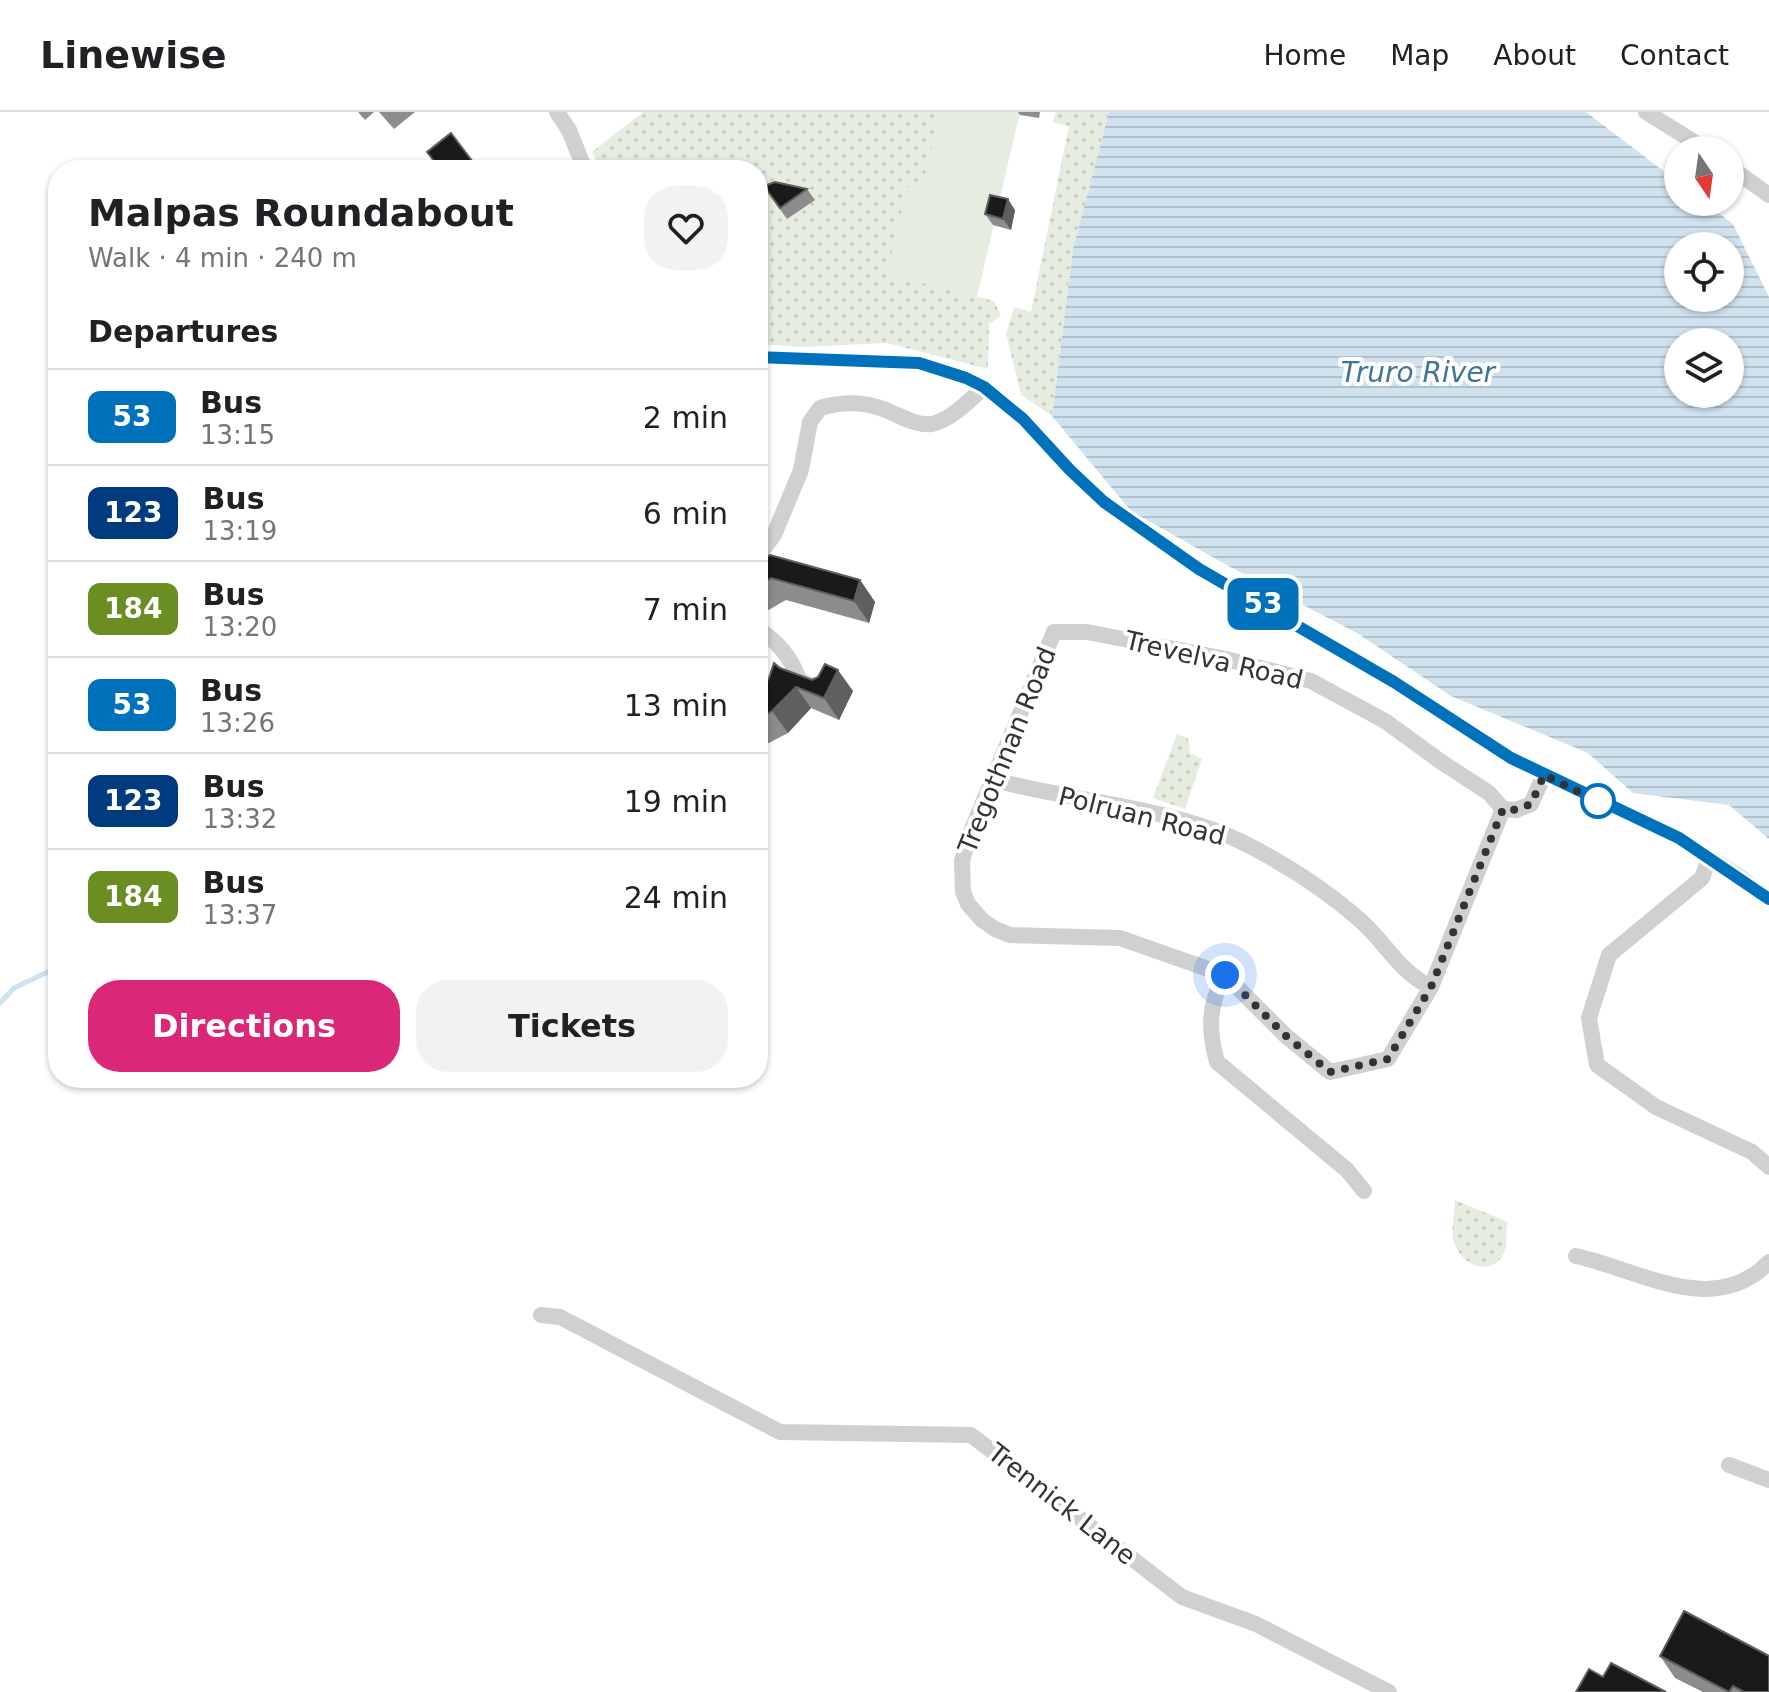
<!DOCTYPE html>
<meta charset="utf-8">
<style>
body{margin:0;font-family:"DejaVu Sans",sans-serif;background:#f2f2f2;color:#202124;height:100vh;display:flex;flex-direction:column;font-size:30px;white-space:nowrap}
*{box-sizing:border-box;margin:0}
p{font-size:26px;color:#757577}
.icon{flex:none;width:44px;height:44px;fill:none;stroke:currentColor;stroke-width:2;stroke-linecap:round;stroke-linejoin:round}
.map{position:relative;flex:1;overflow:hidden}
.drawer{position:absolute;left:48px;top:48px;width:720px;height:928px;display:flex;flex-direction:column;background:#fff;border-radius:32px;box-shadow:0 2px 6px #0004}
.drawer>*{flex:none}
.badge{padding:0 16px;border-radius:12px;font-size:28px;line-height:52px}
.needle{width:52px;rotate:167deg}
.tools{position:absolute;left:1664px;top:24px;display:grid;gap:16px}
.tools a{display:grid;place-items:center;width:80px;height:80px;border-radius:50%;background:#fff;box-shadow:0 2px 6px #0004;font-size:40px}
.you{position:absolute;width:40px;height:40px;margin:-20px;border:6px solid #fff;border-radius:50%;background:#1a73e8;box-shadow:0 0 0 12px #1a73e833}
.map>.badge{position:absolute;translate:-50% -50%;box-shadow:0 0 0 4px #fff}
h2{padding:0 40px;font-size:30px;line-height:72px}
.round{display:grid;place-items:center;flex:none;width:84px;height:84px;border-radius:32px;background:#f2f2f2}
.summary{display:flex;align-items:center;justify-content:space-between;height:136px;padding:0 40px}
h1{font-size:38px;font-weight:700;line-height:60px}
.primary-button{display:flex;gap:16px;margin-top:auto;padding:16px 40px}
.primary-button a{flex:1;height:92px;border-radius:32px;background:#db2777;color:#fff;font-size:32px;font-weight:700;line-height:92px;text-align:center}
.primary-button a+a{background:#f2f2f2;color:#202124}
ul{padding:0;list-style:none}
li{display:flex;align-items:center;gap:24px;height:96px;padding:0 40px;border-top:2px solid #e0e0e0}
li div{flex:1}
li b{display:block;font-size:30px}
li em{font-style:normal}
li .badge{min-width:88px;font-weight:700;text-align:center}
header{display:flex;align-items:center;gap:48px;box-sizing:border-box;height:112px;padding:0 40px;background:#fff;border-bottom:2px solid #e0e0e0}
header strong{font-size:38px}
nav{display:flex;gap:44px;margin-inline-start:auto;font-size:28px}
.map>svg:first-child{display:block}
.grass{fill:url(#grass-dots)}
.pitch{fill:#e6ecdf}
.water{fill:url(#water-rules);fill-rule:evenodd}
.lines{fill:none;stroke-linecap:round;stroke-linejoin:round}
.stream{stroke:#cfe2ee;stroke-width:5}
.minor{stroke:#d0d0d0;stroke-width:16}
.wall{fill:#8c8c8c}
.shaded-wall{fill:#5f5f5f}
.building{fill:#1a1a1a;stroke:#5f5f5f;stroke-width:2}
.line-casing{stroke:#fff;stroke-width:18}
.line{stroke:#0072bc;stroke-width:12}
.walk{stroke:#333;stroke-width:8;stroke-dasharray:0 14.4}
.stop-dot{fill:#fff;stroke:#0072bc;stroke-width:4}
.labels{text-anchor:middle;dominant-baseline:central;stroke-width:8;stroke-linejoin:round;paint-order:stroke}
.street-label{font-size:26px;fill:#333;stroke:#fff}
.water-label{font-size:28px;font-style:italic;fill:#3f7597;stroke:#fff}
</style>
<header>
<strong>Linewise</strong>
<nav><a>Home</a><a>Map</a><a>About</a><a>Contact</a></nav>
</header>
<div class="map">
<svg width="1769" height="1580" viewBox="0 0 1769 1580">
<defs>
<pattern id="grass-dots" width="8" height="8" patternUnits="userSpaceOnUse" patternTransform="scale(2)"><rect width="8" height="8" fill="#e6ecdf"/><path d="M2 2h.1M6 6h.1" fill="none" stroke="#c6cbc0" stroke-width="1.8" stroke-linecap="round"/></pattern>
<pattern id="water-rules" width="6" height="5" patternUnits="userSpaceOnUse" patternTransform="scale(2)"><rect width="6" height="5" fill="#cfe2ee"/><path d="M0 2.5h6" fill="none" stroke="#b2c2cd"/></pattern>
</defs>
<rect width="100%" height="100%" fill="#fff"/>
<!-- grass -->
<g class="grass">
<path d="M643,0H940L922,77L908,75L887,162L994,189L1001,204L989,212L988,257L887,231L802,235L758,232V58H600L592,40Z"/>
<path d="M1056,0H1109L1073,137L1052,304L1021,283L1006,222L1014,195L1031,200L1069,14L1053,10Z"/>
<path d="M1177,622L1188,626L1190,641L1202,647L1185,697L1153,686Z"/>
<path d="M1455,1088L1508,1110C1504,1121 1509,1130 1504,1141C1490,1168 1458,1151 1453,1127C1451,1115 1455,1101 1455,1088Z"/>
</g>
<!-- pitch -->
<path class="pitch" d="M940,0H1020L977,185L887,162L907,75L922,76Z"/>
<!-- water -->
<path class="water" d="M1109,0H1586L1678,70V90H1704L1733,112L1769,185V727L1729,693L1633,681L1588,641L1451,584L1357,521L1232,456L1131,399L1052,304L1073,137ZM1678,134H1730V186H1678ZM1678,230H1730V282H1678Z"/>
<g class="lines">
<!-- stream -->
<path class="stream" d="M0,891L14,876L58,855"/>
<!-- minor -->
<g class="minor">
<path d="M557,0L569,18L585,58"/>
<path d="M1646,0L1707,38"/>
<path d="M1730,55L1769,83"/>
<path d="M758,245L919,251L966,266L984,275L1023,307L1070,358L1104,390L1199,457L1394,570L1511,646L1679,726L1740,765L1769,787"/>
<path d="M758,444L774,423L801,358L810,310L820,296C841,290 862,289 883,297C899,303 915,314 932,312C951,308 970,288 984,275"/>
<path d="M758,517C777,529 792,547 799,568L813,574"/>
<path d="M994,667C1013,674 1034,677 1054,681C1117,695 1186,702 1244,731C1285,752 1326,778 1361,809C1386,831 1400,861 1431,875"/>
<path d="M1503,697L1489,681L1440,649L1385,609L1311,569L1226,547L1087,520H1054L970,722L962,749L963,780L968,792L982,808L995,817L1010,823L1120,826L1225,863L1286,924L1330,960L1388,947L1431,875L1503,697L1516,698L1531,692L1544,663"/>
<path d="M1709,747L1702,766L1609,843L1589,906L1597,953L1656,995L1752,1040L1769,1055"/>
<path d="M1225,863C1208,893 1208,918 1217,950L1347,1058L1364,1079"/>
<path d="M1576,1144C1640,1158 1714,1207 1769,1150"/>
<path d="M541,1203L560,1205L780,1320L971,1323L1182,1485L1256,1512L1389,1580"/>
<path d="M1729,1353L1769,1368"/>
</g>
</g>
<!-- wall -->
<g class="wall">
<path d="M358,0H374L365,8Z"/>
<path d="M379,0H415L394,17Z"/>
<path d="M1018,0H1040L1039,6L1020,3Z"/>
<path d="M451,21L479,58H440L427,40Z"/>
<path d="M764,74L807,77L815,88L787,107Z"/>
<path d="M1015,98L1011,118L993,113L985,102Z"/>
<path d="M758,450L860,468L875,490L869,511L786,488L758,504Z"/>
<path d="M780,556L812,568L853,579L839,608L811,596L788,621L761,635H758V582Z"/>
<path d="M1660,1544L1769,1580H1703L1675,1566Z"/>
</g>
<!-- shaded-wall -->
<g class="shaded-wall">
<path d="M1008,87L1015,98L1011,118L1003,107Z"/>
<path d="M860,468L875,490L869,511L854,489Z"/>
<path d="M838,558L853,579L839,608L824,586Z"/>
<path d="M796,575L811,596L788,621L772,599Z"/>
</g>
<!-- building -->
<g class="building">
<path d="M451,21L473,50L463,58H441L427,40Z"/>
<path d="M775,70L807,77L780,96L764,74Z"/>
<path d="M990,83L1008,87L1003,107L985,102Z"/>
<path d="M770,443L860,468L854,489L771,466L758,474V450Z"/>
<path d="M774,551L780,556L812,568L818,565L825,552L838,558L824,586L796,575L772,599L758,607V582L761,579L769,566Z"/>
<path d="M1684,1499L1769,1544V1580H1744L1733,1574L1729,1580L1660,1544Z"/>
<path d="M1611,1551L1666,1580H1576L1589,1557L1603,1565Z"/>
</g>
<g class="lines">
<!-- line casing -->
<g class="line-casing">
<path id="line" d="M758,245L919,251L966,266L984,275L1023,307L1070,358L1104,390L1199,457L1394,570L1511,646L1679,726L1769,787"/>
</g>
<!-- line -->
<use href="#line" class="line"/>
<!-- walk -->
<path class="walk" d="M1225,863L1286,924L1330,960L1388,947L1431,875L1503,697L1516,698L1531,692L1544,663L1598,689"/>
</g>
<!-- markers -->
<circle class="stop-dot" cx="1598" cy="689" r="16"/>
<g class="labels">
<!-- street labels -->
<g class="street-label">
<text transform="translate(1214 548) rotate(13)">Trevelva Road</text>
<text transform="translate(1007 638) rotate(-68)">Tregothnan Road</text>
<text transform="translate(1142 704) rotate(14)">Polruan Road</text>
<text transform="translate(1062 1392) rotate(38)">Trennick Lane</text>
</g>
<!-- water labels -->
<g class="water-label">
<text x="1418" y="260">Truro River</text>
</g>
</g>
</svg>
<div class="tools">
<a><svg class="needle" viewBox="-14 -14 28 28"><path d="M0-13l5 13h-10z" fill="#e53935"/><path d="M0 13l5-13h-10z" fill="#757577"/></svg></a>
<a><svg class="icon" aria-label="locate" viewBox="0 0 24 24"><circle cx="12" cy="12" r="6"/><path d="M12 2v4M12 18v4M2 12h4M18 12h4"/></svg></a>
<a><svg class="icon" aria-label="layers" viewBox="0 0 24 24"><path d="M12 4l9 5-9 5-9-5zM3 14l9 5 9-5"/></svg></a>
</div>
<div class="you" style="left:1225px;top:863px"></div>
<b class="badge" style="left:1263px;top:492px;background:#0072bc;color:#fff">53</b>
<section class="drawer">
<div class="summary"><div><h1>Malpas Roundabout</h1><p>Walk · 4 min · 240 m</p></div><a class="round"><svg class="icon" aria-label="heart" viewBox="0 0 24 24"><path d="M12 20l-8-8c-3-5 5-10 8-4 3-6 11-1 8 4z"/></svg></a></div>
<h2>Departures</h2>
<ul>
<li><span class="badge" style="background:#0072bc;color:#fff">53</span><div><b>Bus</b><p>13:15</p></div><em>2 min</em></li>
<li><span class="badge" style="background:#003b80;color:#fff">123</span><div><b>Bus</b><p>13:19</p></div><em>6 min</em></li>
<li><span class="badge" style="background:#6b8e23;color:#fff">184</span><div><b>Bus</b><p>13:20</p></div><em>7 min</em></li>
<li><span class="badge" style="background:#0072bc;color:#fff">53</span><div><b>Bus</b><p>13:26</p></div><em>13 min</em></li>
<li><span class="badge" style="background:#003b80;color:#fff">123</span><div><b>Bus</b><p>13:32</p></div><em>19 min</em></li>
<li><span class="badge" style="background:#6b8e23;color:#fff">184</span><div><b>Bus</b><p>13:37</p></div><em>24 min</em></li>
</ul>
<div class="primary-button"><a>Directions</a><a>Tickets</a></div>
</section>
</div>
